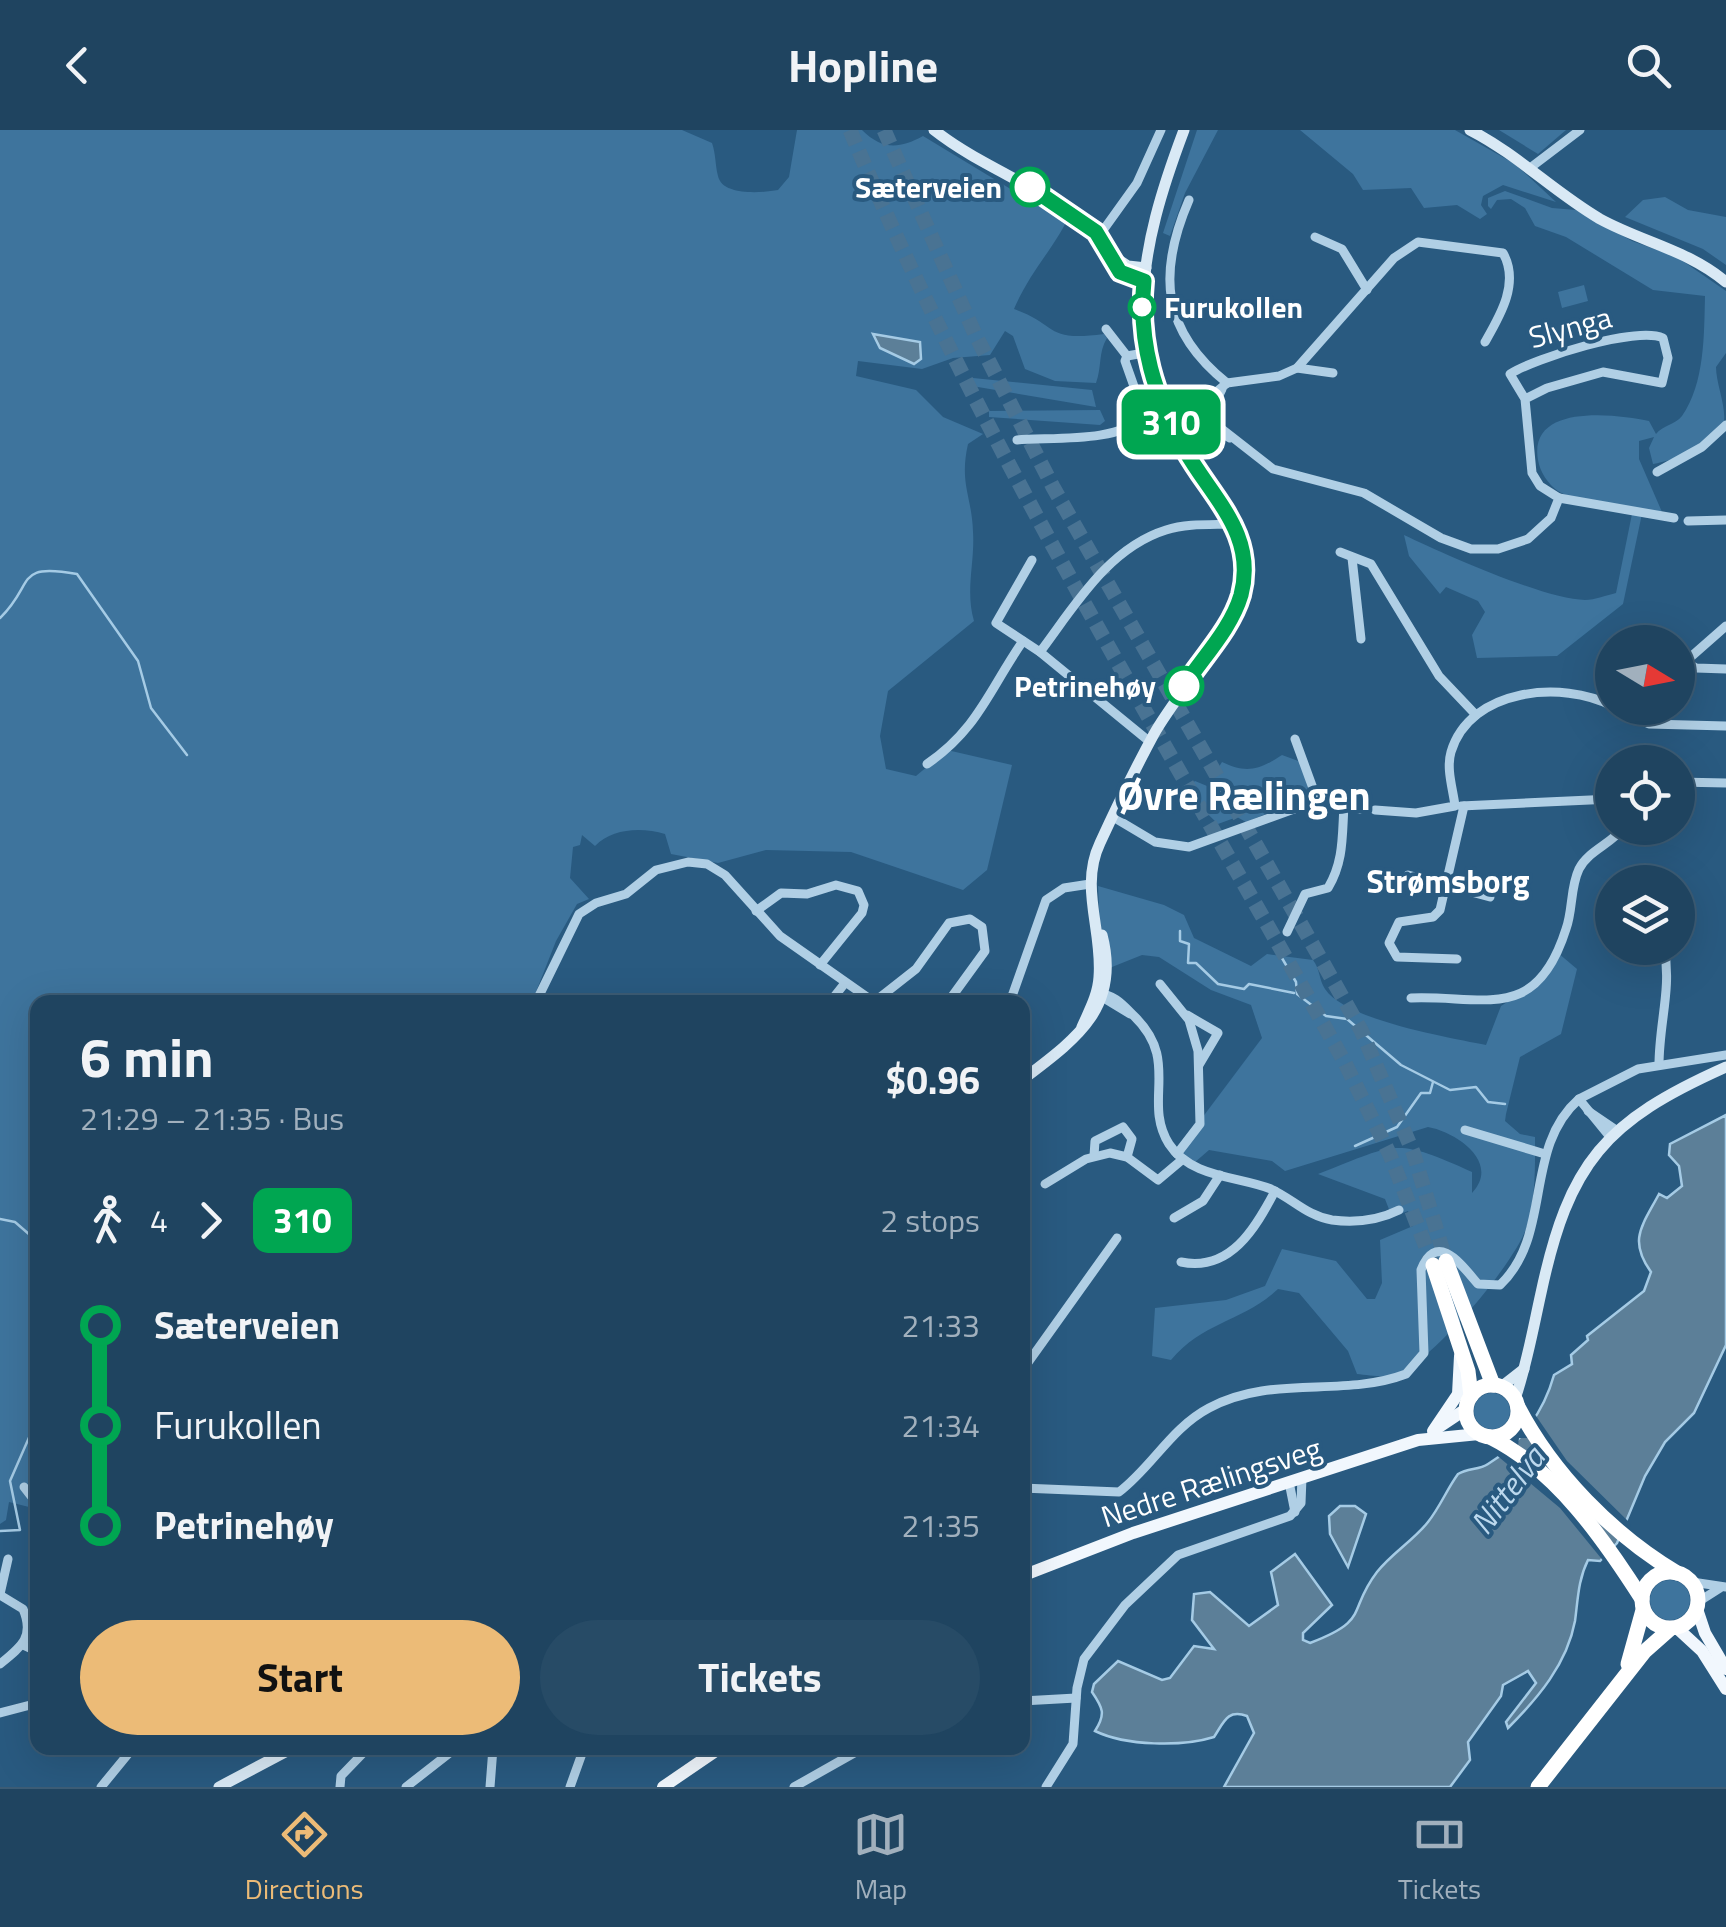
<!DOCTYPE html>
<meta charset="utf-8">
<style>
body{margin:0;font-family:"Titillium Web",sans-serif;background:#274b66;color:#f1f3f6;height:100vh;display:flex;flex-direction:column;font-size:38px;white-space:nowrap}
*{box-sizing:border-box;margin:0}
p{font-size:32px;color:#a1b0bd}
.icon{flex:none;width:55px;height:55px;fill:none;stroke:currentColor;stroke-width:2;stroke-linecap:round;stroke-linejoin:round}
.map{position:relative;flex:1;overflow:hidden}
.details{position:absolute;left:30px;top:865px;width:1000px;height:760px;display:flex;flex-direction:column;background:#1f4460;border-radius:20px;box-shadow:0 10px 40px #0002,0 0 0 2px #3c5c75}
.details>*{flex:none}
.badge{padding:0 20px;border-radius:15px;font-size:35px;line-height:65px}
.needle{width:65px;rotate:100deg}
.fabs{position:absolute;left:1595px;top:495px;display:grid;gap:20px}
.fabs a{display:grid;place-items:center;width:100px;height:100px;border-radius:50%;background:#1f4460;box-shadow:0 10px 40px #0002,0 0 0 2px #3c5c75;font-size:50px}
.map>.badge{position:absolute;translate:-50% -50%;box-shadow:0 0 0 5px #fff}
.legs{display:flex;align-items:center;gap:15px;height:110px;padding:0 50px;font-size:32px}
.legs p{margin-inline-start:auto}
.overview{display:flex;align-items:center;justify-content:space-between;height:170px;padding:0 50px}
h1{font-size:55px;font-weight:700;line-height:75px}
.primary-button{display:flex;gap:20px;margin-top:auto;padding:20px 50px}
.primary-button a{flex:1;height:115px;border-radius:60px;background:#ecbb77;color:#111;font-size:40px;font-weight:700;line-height:115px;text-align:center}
.primary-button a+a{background:#274b66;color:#f1f3f6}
ul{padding:0 50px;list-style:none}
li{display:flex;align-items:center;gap:35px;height:100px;font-size:38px}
li i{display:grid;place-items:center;width:15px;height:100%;margin:0 12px;background:currentColor}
li i::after{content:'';width:25px;height:25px;margin:-12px;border:8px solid;border-radius:50%;background:#1f4460}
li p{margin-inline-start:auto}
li:first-child i{background:linear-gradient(#0000 50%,currentColor 0)}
li:last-child i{background:linear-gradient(currentColor 50%,#0000 0)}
header{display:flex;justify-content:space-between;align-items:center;height:130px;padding:0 50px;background:#1f4460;font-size:45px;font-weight:700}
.dock{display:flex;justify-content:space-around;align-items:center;height:140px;border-top:2px solid #3c5c75;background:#1f4460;font-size:28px;color:#a1b0bd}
.dock a{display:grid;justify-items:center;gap:5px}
.dock .on{color:#ecbb77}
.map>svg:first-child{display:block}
.green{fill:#3e749d}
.water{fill:#5c7f98;stroke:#a5cbe5;stroke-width:2.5}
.pier{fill:#295a80}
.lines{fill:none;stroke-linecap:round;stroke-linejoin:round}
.stream{stroke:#a5cbe5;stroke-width:2.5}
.highway-tunnel{stroke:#497393;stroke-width:15;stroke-dasharray:15 8;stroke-linecap:butt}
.street{stroke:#b0cfe5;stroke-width:9}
.secondary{stroke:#d9e9f5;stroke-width:11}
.primary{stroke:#f1f7fd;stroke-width:12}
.highway{stroke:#fff;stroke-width:15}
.line-1-casing{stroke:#fff;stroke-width:22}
.line-1{stroke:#00a651;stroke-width:15}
.stop-1-dot{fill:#fff;stroke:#00a651;stroke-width:5}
.labels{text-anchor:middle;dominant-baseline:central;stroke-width:8;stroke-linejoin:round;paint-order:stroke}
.stop-label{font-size:30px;font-weight:bold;fill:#fff;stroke:#295a80;text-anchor:end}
.street-label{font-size:30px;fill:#fff;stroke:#295a80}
.neighbourhood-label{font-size:32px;font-weight:bold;fill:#fff;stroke:#295a80}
.water-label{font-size:32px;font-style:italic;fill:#bcd8ed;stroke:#295a80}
.district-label{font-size:40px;font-weight:bold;fill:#fff;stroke:#295a80}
</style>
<header><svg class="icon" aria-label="back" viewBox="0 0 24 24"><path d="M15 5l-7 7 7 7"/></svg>Hopline<svg class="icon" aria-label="search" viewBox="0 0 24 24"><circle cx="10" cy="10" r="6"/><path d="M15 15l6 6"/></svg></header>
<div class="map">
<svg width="1726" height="1657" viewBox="0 0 1726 1657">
<rect width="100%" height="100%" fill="#295a80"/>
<!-- green -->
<g class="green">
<path d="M0,0H682L712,13C716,25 715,34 718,46C722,66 762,63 778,60L789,47L797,0H862C882,20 899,19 923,6L1032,72H1052L1072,80C1056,117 1031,139 1014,179C1059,195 1044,212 1104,204L1107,208C1098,223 1102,237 1096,253L1055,251L1025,239L1013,206L1005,201L990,225L953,228L922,239L858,231L856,246L916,260L943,287L983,304L968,314C959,354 972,366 973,402C975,433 965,460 974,491L888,561L880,606L886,639L916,646L947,620L1012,635L987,740L963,760L851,722L766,720L718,733L671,724L665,704C642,697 612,698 595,716L582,705L580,715L573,717L570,748L589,769L577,774L556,811L532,872H38L37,1379L9,1372L6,1390L0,1394Z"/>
<path d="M1197,0H1218L1185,63L1170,106L1163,103Z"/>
<path d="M1300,0H1455L1515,34L1556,72L1503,55L1483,66L1481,75L1487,84L1480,89L1457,75L1424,78L1411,58L1363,60L1353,44Z"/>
<path d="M1499,0H1566L1538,24Z"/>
<path d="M1505,61L1552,78L1576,80L1632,111L1677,127L1726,161V223L1716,237C1716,253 1726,276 1724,291C1719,316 1674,330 1653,334L1649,318L1654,307L1639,311V329L1662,382L1643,379L1623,474L1557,526L1477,528L1472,505L1485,482L1478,471L1446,457L1440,464L1409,426L1404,405C1442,423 1546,470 1585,470C1595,470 1607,465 1616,463L1633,379C1612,374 1576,373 1558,361C1548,354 1540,342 1538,330C1528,273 1616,284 1649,291L1656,304C1663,295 1675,295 1682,286C1705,253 1704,205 1705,166L1653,160L1566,107L1535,96L1525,78L1511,69L1497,70L1491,79L1488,76V68Z"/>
<path d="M1665,67L1688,80L1726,87V135L1703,119L1625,87L1643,70Z"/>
<path d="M1584,155L1588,171L1562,178L1558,162Z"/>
<path d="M973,248L1092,260L1096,277L972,256Z"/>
<path d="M1100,280L1105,291L1100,295L989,287V281Z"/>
<path d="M1282,625L1301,632L1310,666L1246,692L1237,687L1218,694L1183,660L1195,651L1207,656L1222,632C1245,643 1258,641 1282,625Z"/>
<path d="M1098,756L1164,775L1184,785L1194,808L1251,836L1267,824L1313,830C1320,839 1319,850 1325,859C1345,890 1451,908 1486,915L1501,876L1536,854L1558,823L1577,839L1561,904L1520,927L1506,984L1505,991L1520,1004L1535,1007C1535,1038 1536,1069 1526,1099C1513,1135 1431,1234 1394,1245C1385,1248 1368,1245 1357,1244L1348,1221L1299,1163L1278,1159C1243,1192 1204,1191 1171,1230L1152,1226L1155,1178L1226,1170L1265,1156L1282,1119L1336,1131L1367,1169H1375L1382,1153L1380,1110L1413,1096L1408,1081L1392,1087L1385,1069L1318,1044C1397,1014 1392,1006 1472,1042V1063C1501,1032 1456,1002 1428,997L1285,1041L1272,1031L1209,1020L1194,1033L1178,1020L1262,908L1251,875L1211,860L1159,827L1142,825L1102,841Z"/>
<circle cx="1492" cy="1281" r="18"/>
<circle cx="1670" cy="1470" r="20"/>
</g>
<!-- water -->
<g class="water">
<path d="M873,204L920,212L921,229L914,234L880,218Z"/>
<path d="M1726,985V1215L1694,1283L1665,1312L1645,1346L1617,1413L1600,1431L1588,1430C1578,1450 1578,1469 1575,1491C1567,1534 1538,1568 1508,1598L1506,1592L1536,1553L1528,1541L1503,1555L1501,1566L1468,1612L1470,1630L1450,1657H1224L1254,1603L1247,1586C1227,1579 1224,1592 1214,1607C1182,1617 1126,1616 1095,1601C1106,1584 1103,1578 1092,1562L1094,1554L1118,1531L1162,1550L1170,1548L1194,1516L1214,1519L1192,1490L1194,1464L1210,1462L1249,1496L1278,1475L1271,1442L1295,1424L1332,1475L1303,1503V1510L1310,1513C1371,1490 1347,1481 1377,1442C1392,1423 1414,1410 1428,1392C1440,1377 1447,1359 1458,1344C1468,1338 1479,1340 1488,1334C1521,1314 1544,1281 1554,1245L1572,1234L1571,1225L1588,1210L1587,1206L1644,1161L1651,1142C1628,1110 1642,1096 1659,1064L1667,1068L1682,1056L1679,1036L1669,1025L1670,1014Z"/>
<path d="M1340,1376H1355L1366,1384L1348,1437L1330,1404L1329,1386Z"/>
</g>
<!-- pier -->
<path class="pier" d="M1534,1283L1567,1331L1631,1394L1624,1411L1528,1308H1519L1518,1316L1617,1420L1605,1433L1560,1378L1494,1323Z"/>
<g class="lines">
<!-- stream -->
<g class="stream">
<path d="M0,488C36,453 13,433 77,444L138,531L151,578L187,625"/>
<path d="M1180,801V811L1189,814L1188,833H1196L1218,854L1244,859L1249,854L1294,863"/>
<path d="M1279,823L1296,852L1297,864L1326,886L1347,889L1401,935L1450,960L1476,957L1488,972L1505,974"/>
<path d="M1355,1016L1397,997L1421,963H1430L1433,952"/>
<path d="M0,1089L15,1092L38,1112"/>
<path d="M0,1401L20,1400L10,1351L38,1287"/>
</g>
<!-- highway-tunnel -->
<g class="highway-tunnel">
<path d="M850,0C986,327 1174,624 1345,933L1390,1025L1433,1135"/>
<path d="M884,0L975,204L1053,357L1361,900L1413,1022L1446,1131"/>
</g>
<!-- street -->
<g class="street">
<path d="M1530,38L1580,0"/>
<path d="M1189,70C1157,144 1162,201 1227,253"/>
<path d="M1099,106L1137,53L1161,0"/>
<path d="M1315,107L1342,119L1367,160"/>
<path d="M1106,199L1127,226"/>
<path d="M1297,238L1333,243"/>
<path d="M1227,253L1279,246L1297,238L1394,128L1418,112L1503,123C1520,153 1500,186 1485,212"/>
<path d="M1166,280L1195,278L1273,339L1364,363L1441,408L1471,419H1498L1528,409L1551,388L1559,368L1540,356L1532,343L1525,269L1547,258L1603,242L1662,253L1668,228L1663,208C1637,196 1535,228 1510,244L1525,269"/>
<path d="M1201,284L1208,269L1227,253"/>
<path d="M1208,288L1222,259"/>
<path d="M1171,290L1195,288L1230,308"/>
<path d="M1017,310C1050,307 1120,313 1142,287V279L1125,231L1127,226L1144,223"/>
<path d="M1657,342L1702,317L1726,295"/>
<path d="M1559,368L1674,388"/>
<path d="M1688,391L1726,390"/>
<path d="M1340,422L1371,434L1439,546L1476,585"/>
<path d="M1352,428L1361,509"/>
<path d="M1032,430L996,493L1040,522L1150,612"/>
<path d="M1726,496L1685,532L1696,538L1726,539"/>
<path d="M1040,522C1074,477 1108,418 1166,400C1188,393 1212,395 1235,394"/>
<path d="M1616,578L1649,594L1726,596"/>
<path d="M1295,609L1318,672"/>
<path d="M927,634C978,599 989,560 1023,511"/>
<path d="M1678,652L1726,653"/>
<path d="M1461,676L1612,669"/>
<path d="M1375,680L1416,683L1455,676C1453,659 1446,639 1451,622C1470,558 1563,550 1612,576"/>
<path d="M1113,687L1155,712L1189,717L1305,675L1361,679"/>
<path d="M1408,745L1490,767"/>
<path d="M756,781L781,763L807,764L836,755L858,761L864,775L862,783L820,835"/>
<path d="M1287,802L1305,764L1328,758C1344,731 1342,706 1344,676"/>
<path d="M1457,829L1397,827L1389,813L1399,792L1433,787L1440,780L1464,676"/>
<path d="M1160,854L1189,890L1198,921L1200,994L1177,1024"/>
<path d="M1097,863C1115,865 1122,874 1134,886C1181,931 1142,971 1169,1014C1191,1048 1238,1046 1271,1059C1293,1069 1307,1086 1332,1090C1356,1093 1377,1091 1399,1080"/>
<path d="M1097,864L1130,884"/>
<path d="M1411,868C1485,865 1536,894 1566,799C1573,780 1570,758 1579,739C1588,721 1611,714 1623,698"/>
<path d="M536,872L579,784L596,773L626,764L656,740L688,732L707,734L725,745L780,806L874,872"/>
<path d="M830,872L845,853"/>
<path d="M874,872L916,839L949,793L970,789L982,797L985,821L948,872"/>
<path d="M1010,872L1046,770L1064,758L1090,754"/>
<path d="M1187,885L1218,903L1199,935"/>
<path d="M1659,935C1659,893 1672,858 1664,818"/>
<path d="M1579,969L1638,939L1726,925"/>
<path d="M1588,981L1616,1000"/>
<path d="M1465,1000L1545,1024"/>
<path d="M1094,1026L1095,1011L1123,997L1132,1009L1127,1027"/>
<path d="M1045,1054L1086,1029L1110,1023L1127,1027L1158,1050L1183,1029"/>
<path d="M1174,1088L1203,1071L1220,1045"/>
<path d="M1181,1132C1230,1142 1255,1099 1275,1061"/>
<path d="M1022,1241L1117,1108"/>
<path d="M1289,1352L1295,1382"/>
<path d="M24,1357L38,1375"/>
<path d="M1022,1358L1119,1362C1152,1337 1171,1298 1209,1278C1271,1244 1343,1268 1406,1244L1424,1223L1421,1140C1437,1099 1463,1137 1478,1154L1500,1155C1553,1105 1523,1018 1579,969L1610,1007"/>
<path d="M1692,1452L1726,1457"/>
<path d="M0,1464L8,1429"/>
<path d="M0,1465L23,1479C35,1507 21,1517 0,1534"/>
<path d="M1698,1472L1720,1458"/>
<path d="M23,1515L38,1522"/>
<path d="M1022,1571L1076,1568"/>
<path d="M0,1583L38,1573"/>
<path d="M101,1657L133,1618"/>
<path d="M340,1657L341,1646L368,1618"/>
<path d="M406,1657L456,1618"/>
<path d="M490,1657L493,1618"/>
<path d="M570,1657L584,1618"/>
<path d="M794,1657L863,1618"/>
<path d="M1046,1657L1073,1614L1077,1558L1084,1529L1125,1475L1178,1425L1290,1386L1301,1373L1302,1347"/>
</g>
<!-- secondary -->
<g class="secondary">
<path d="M934,0C981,37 1040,56 1087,94C1111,114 1110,145 1144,151"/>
<path d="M1470,0C1517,24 1554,62 1600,89C1642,112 1688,120 1726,152"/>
<path d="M1111,125L1128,136L1146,138"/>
<path d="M1082,897C1089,881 1098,865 1099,847C1103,801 1079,757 1100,713C1117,676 1135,639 1154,604C1182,554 1248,490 1244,432C1241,391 1213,365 1192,333C1119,216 1138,122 1184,0"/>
<path d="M1022,950C1076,909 1121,878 1102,805"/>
<path d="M1501,1257L1524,1239"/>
<path d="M1515,1269C1527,1234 1533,1199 1541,1163C1569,1032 1605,991 1726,937"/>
<path d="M219,1657L293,1618"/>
</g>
<!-- primary -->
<g class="primary">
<path d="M1439,1297L1466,1279"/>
<path d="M1433,1301L1458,1264L1460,1226"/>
<path d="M1022,1446L1133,1403L1418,1310L1479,1304"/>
<path d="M1697,1479L1705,1503L1726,1539"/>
<path d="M1677,1498L1702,1521L1726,1559"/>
<path d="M663,1657L720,1618"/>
</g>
<!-- highway -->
<g class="highway">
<path d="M1446,1131L1493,1255"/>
<path d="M1433,1135L1468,1241L1471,1266"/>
<circle cx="1492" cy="1281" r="26"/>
<path d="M1518,1277C1553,1344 1612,1404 1677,1443"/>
<path d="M1490,1307C1556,1340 1603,1408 1642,1469"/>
<circle cx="1670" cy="1470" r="28"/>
<path d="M1628,1534L1643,1480"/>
<path d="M1538,1657L1644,1522L1670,1499"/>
</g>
</g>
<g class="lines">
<!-- line-1 casing -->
<g class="line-1-casing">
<path id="line-1" d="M1030,57L1096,102L1120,142L1144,151C1138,213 1154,265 1185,320C1212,368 1257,404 1241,465C1231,499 1203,527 1184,556"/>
</g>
<!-- line-1 -->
<use href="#line-1" class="line-1"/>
</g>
<!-- markers -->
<g class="stop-1-dot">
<circle cx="1030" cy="57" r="18"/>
<circle cx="1142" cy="177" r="12"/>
<circle cx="1184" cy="556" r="18"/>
</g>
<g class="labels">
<!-- stop labels -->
<g class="stop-label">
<text x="1002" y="57">Sæterveien</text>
<text x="1164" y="177" text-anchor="start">Furukollen</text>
<text x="1156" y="556">Petrinehøy</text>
</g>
<!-- street labels -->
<g class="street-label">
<text transform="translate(1570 197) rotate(-15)">Slynga</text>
<text transform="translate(1211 1352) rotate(-18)">Nedre Rælingsveg</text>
</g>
<!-- neighbourhood labels -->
<g class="neighbourhood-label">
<text x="1448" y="751">Strømsborg</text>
</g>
<!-- water labels -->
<g class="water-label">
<text transform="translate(1507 1360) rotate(-53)">Nittelva</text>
</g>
<!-- district labels -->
<g class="district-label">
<text x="1244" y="665">Øvre Rælingen</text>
</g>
</g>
</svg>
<div class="fabs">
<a><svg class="needle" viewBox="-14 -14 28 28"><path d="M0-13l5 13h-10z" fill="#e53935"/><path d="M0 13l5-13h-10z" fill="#a1b0bd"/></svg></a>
<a><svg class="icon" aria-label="locate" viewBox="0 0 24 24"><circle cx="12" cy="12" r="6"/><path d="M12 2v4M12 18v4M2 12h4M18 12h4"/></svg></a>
<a><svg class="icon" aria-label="layers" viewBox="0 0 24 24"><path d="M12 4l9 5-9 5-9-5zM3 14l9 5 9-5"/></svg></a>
</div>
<b class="badge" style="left:1171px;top:292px;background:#00a651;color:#fff">310</b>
<section class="details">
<div class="overview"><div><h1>6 min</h1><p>21:29 – 21:35 · Bus</p></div><b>$0.96</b></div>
<div class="legs"><svg class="icon" aria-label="walk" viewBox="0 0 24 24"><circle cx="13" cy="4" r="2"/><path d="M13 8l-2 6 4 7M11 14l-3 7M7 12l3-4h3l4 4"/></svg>4<svg class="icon" aria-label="forward" viewBox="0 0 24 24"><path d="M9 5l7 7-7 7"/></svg><b class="badge" style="background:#00a651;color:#fff">310</b><p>2 stops</p></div>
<ul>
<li><i style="color:#00a651"></i><b>Sæterveien</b><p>21:33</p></li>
<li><i style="color:#00a651"></i><span>Furukollen</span><p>21:34</p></li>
<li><i style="color:#00a651"></i><b>Petrinehøy</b><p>21:35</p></li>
</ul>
<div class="primary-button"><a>Start</a><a>Tickets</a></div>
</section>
</div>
<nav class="dock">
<a class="on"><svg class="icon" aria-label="directions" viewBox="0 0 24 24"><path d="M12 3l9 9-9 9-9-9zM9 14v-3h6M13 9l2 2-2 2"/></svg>Directions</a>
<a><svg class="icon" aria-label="map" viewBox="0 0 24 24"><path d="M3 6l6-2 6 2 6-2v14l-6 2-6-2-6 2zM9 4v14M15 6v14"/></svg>Map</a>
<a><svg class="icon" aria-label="tickets" viewBox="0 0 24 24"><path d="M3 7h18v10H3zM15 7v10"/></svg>Tickets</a>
</nav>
